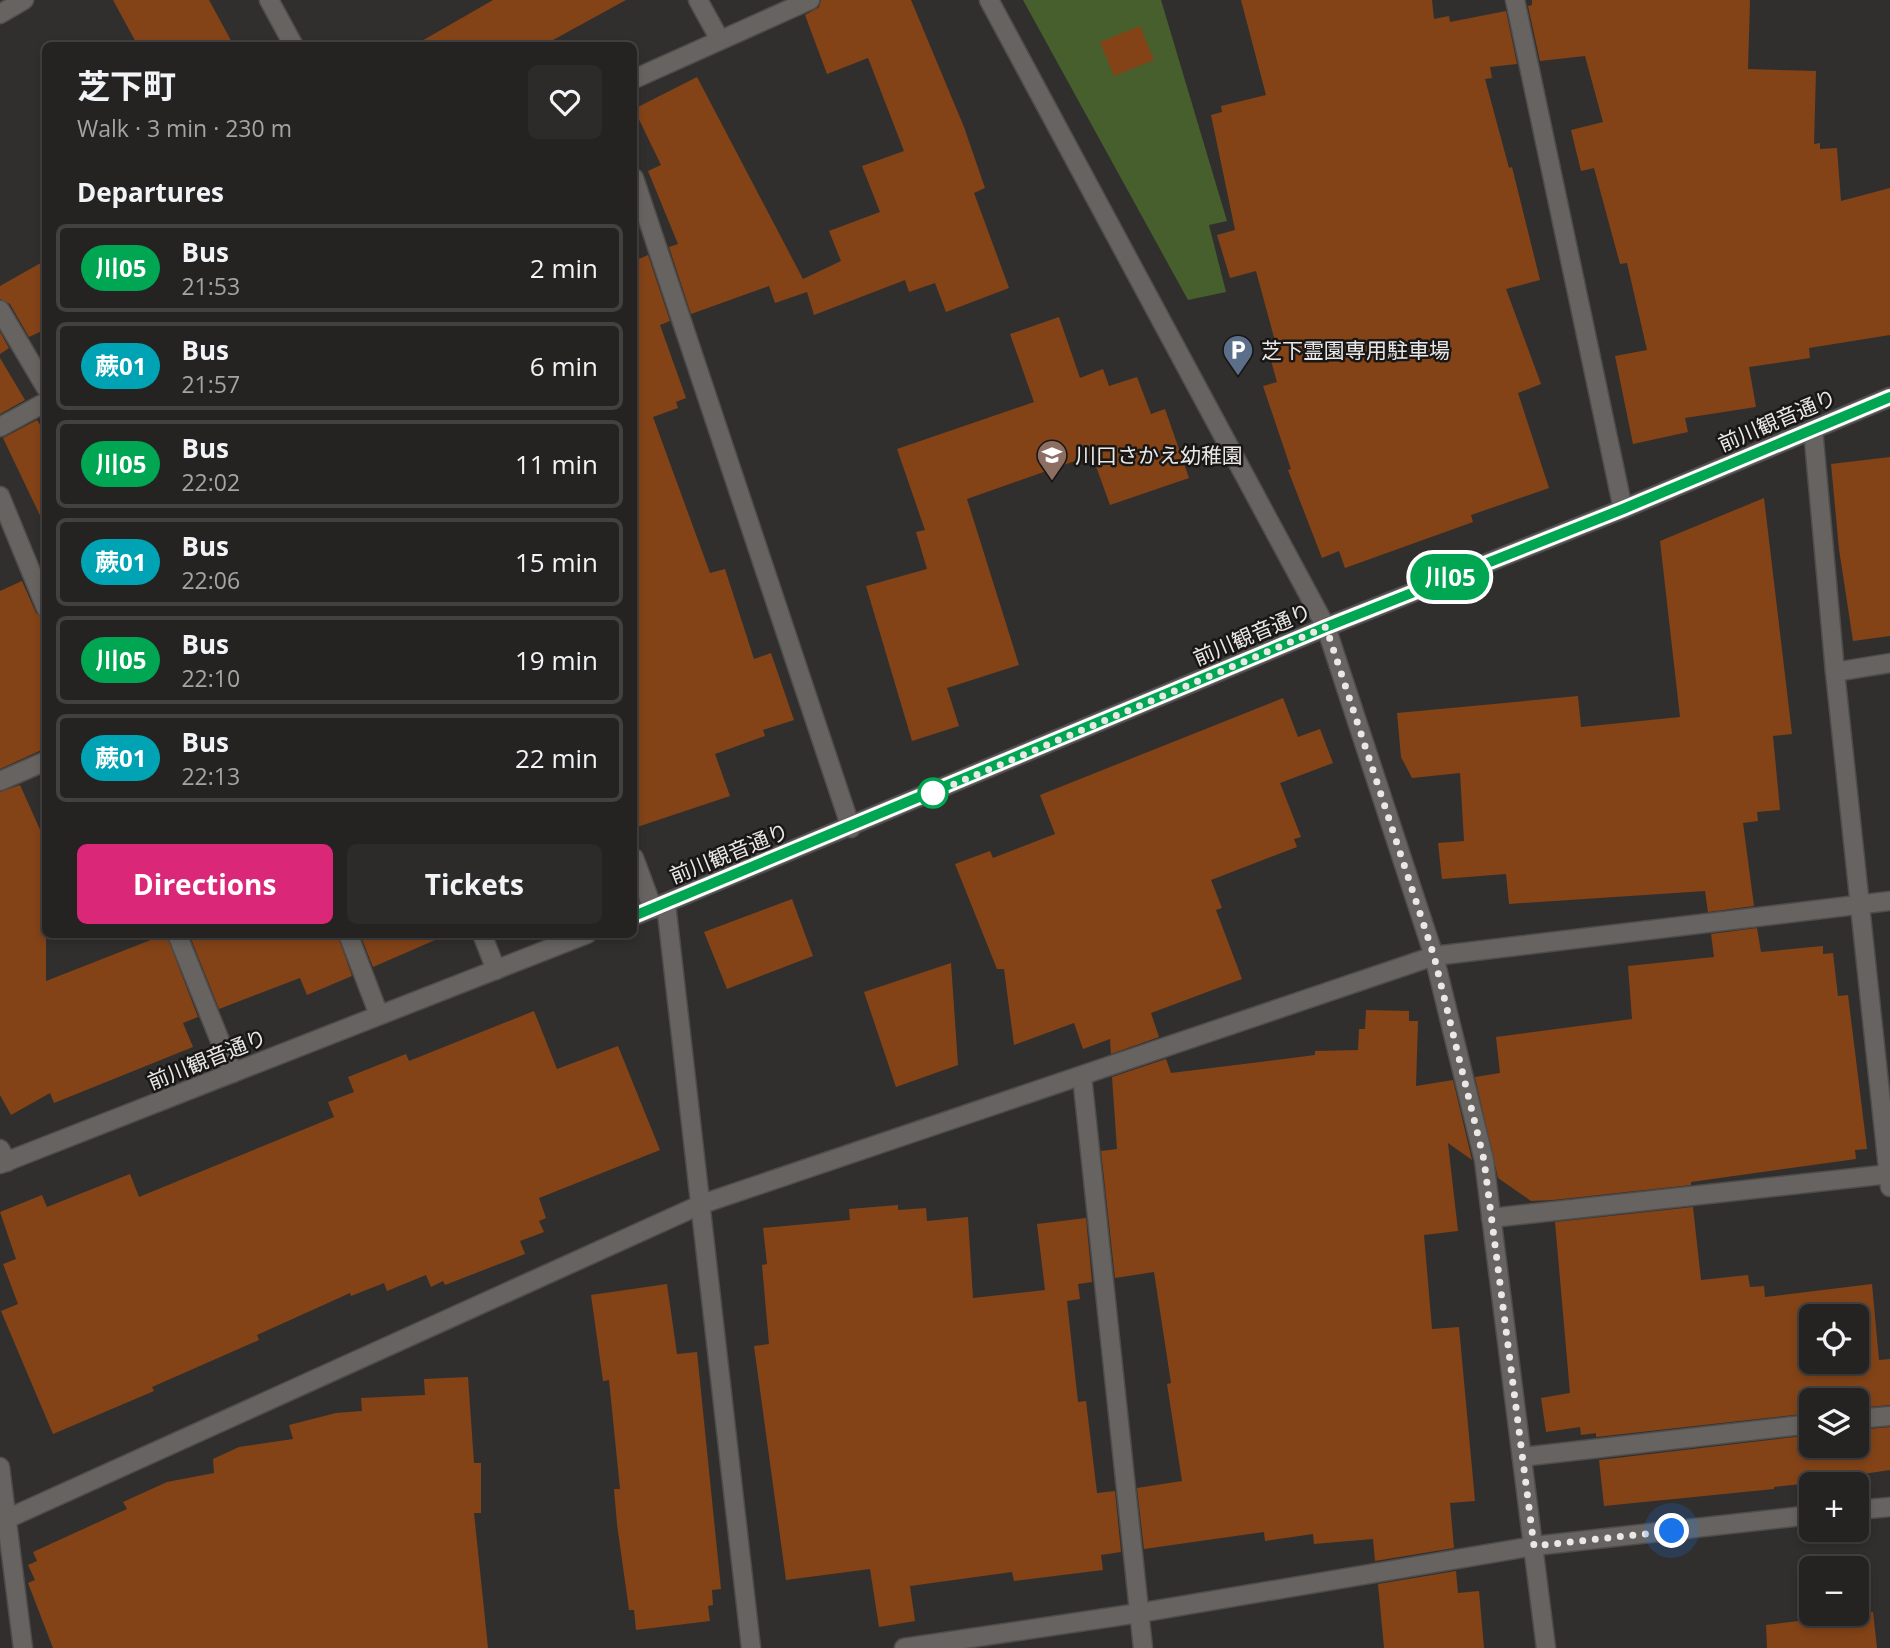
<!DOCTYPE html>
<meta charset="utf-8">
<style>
body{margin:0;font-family:"Open Sans","Noto Sans JP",sans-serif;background:#2d2b2a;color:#f1f3f6;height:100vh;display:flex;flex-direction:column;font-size:26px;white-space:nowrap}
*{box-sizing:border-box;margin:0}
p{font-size:23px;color:#a3a4a5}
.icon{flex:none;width:38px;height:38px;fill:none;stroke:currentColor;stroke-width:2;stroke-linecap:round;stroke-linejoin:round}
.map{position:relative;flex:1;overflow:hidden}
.sheet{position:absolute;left:42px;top:42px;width:595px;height:896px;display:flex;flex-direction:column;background:#252322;border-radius:10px;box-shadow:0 4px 10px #0003,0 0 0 2px #424040}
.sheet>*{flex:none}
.badge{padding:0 14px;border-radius:23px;font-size:24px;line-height:46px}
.fabs{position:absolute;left:1799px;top:1304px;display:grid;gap:14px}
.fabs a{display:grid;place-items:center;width:70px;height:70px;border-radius:10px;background:#252322;box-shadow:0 4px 10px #0003,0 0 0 2px #424040;font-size:35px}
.you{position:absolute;width:35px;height:35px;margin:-18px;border:5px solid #fff;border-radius:50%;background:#1a73e8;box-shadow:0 0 0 10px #1a73e833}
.map>.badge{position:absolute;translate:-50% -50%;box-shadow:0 0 0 4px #fff}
h2{padding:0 35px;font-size:26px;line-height:63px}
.round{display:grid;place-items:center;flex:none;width:74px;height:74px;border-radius:10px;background:#2d2b2a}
.head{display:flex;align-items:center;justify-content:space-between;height:119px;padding:0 35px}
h1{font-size:33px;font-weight:700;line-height:52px}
.button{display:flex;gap:14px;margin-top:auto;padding:14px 35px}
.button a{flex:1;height:80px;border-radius:10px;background:#db2777;color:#fff;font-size:28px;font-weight:700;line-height:80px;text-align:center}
.button a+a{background:#2d2b2a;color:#f1f3f6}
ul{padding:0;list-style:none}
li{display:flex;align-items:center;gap:21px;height:88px;margin:0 14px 10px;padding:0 21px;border:4px solid #424040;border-radius:10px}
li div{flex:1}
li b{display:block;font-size:26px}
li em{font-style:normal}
li .badge{min-width:77px;font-weight:700;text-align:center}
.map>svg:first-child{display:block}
.green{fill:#465f2c}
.building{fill:#834317;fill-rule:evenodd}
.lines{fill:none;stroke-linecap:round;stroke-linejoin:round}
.street-casing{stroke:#4f4d4c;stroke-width:21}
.secondary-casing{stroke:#4f4d4c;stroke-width:21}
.street{stroke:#666361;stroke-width:18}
.secondary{stroke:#666361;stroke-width:18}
.line-casing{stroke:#fff;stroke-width:16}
.line{stroke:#00a651;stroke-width:10}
.walk{stroke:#eae8e7;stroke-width:7;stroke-dasharray:0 12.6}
.stop-dot{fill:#fff;stroke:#00a651;stroke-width:3.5}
.labels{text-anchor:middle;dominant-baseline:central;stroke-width:5;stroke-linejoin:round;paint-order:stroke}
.poi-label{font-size:21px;fill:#eae8e7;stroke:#181716;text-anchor:start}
.street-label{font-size:21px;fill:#eae8e7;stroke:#181716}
</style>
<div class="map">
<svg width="1890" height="1648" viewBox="0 0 1890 1648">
<rect width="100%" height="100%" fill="#312f2d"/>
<!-- green -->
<path class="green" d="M1023,0H1161L1227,221L1209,225L1226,292L1188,300Z"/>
<!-- building -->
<g class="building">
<path d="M113,0H209L234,46H138Z"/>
<path d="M493,0H626L542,46H413Z"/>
<path d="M821,0H911L964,127L985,188L974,193L1009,288L946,312L935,283L909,292L905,280L814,315L807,292L775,303L769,286L691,314L669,247L678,244L648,171L661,165L634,109L697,77L803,279L841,261L829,231L880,212L862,166L904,151L868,58L827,74L805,15L819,7Z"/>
<path d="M1241,0H1432L1434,19L1449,16L1450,22L1506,11L1517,64L1490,67L1492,78L1485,79L1509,168L1512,167L1540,280L1506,289L1541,384L1518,393L1549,488L1471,515L1473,522L1345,568L1339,551L1322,558L1288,470L1291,469L1263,386L1277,382L1266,343L1275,341L1256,271L1230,278L1217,235L1235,230L1211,115L1222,112L1221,106L1266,95Z"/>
<path d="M1532,0H1750L1748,69L1816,71L1814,144L1820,143V149L1837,148L1841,201L1890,188V335L1809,348L1810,358L1749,367L1756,407L1685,418L1688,432L1633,444L1615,356L1647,350L1627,263L1620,264L1594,168L1581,171L1571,130L1603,122L1585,56L1540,61L1528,6L1532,5Z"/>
<path d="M1140,26L1154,60L1114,76L1100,42Z"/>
<path d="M648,255L670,321L660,325L686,398L676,402L678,408L653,417L710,573L725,569L754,659L771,653L794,720L763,730L765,736L715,754L730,796L634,828V261Z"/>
<path d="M46,260V329L29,337L10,304L0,299V286Z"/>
<path d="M1059,317L1080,378L1103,369L1109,386L1137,377L1151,414L1165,409L1189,478L1110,505L1092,455L967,499L1019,665L947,688L959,726L912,741L866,586L927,569L916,532L925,530L897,449L1034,402L1010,334Z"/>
<path d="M0,332L9,348L0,354Z"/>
<path d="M0,358L25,400L0,414Z"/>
<path d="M37,420L46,434V528L3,438Z"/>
<path d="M1890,457V636L1853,641L1839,549L1831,464Z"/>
<path d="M1764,498L1792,734L1773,736L1780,810L1757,812L1758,821L1743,823L1754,906L1708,912L1705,891L1509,904L1506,874L1442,879L1438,843L1464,841L1460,773L1412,778L1401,757L1397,713L1578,696L1581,727L1680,717L1660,541Z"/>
<path d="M22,581L36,613L46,619V748L0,769V591Z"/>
<path d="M1283,698L1298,737L1320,729L1333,763L1280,783L1301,837L1294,839L1297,847L1211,880L1222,908L1216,910L1242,979L1151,1013L1159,1037L1111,1054L1110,1039L1083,1049L1074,1023L1014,1045L1004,969H997L955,864L990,851L993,858L1055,834L1040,795Z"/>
<path d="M20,785L46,843V981L166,934L198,1017L183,1023L193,1047L54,1103L50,1093L11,1115L0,1095V792Z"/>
<path d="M792,899L813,956L727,989L704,932Z"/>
<path d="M1757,928L1761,952L1823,946V954L1833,953L1838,996L1848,995L1867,1149L1855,1150L1856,1159L1691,1182V1185L1553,1200L1531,1201L1498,1178L1475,1077L1500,1073L1496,1037L1632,1019L1628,966L1714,957L1711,934Z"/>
<path d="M189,934H337L352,976L307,995L300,978L219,1009Z"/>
<path d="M360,934H449L373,967Z"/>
<path d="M951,963L958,1065L896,1087L864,992Z"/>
<path d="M1366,1010L1409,1011V1021H1418L1416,1086L1453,1080L1472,1160L1448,1143L1458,1231L1424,1235L1432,1329L1459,1327L1475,1501L1450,1503L1454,1548L1375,1561L1373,1539L1314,1544L1313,1534L1265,1541L1264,1532L1144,1549L1137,1488L1182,1481L1167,1384L1171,1383L1154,1272L1115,1278L1101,1151L1117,1149L1112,1077L1166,1059L1171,1073L1315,1055V1051L1358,1050L1359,1029H1365Z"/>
<path d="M534,1011L557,1069L618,1046L660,1150L539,1198L546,1218L539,1221L544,1232L520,1241L525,1254L445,1285L443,1281L431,1287L426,1275L387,1291L384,1283L351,1296L350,1293L257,1335L259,1340L152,1387L154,1391L53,1434L1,1311L18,1304L3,1264L16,1259L0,1212L42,1195L47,1207L130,1174L139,1197L334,1117L328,1102L354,1092L348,1077L406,1054L409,1061Z"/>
<path d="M898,1205V1210L926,1208L927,1221L968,1217L973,1298L1045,1290L1037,1224L1086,1218L1092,1282L1078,1284L1080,1299L1067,1301L1078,1402L1086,1401L1097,1493L1115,1491L1121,1552L1101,1555L1103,1570L1014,1581L1012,1572L910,1586L915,1621L879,1627L870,1569L786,1580L754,1346L769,1344L762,1265L767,1264L763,1228L850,1220L849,1209Z"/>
<path d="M1693,1207L1701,1280L1748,1275L1750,1287L1764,1286L1765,1297L1872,1284L1879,1360L1890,1359V1405L1857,1408V1400H1811V1413L1596,1437V1433L1581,1435L1580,1427L1546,1432L1541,1398L1570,1393L1555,1222ZM1811,1316H1857V1362H1811Z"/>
<path d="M667,1284L677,1354L697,1352L721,1589L712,1590L713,1605L708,1606L710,1621L636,1630L634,1610H629L617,1524L614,1489H620L609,1380L603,1381L591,1295Z"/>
<path d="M468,1377L474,1463H481V1513H474L488,1648H53L28,1583L35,1580L28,1565L37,1561L33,1552L127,1509L123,1502L167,1482L214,1473L213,1459L239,1447L293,1439L289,1425L336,1413L362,1411L361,1398L425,1395L424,1379Z"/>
<path d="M1890,1427V1470L1849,1476V1479L1774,1487V1489L1604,1506L1599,1460L1811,1435V1446H1857V1430Z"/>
<path d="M1456,1571L1458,1593L1479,1591L1484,1648H1384L1378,1584Z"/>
<path d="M1873,1612L1877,1648H1767L1766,1625Z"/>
</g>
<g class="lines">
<!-- street casing -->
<g class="street-casing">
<g id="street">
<path d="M269,0L294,46"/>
<path d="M698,0L720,40"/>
<path d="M1515,0L1623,509"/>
<path d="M0,14L24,0"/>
<path d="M634,79L810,0"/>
<path d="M634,178L851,828"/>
<path d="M0,310L46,388"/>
<path d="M0,427L46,402"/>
<path d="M1813,429L1835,672L1890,1187"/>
<path d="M0,496L46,608"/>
<path d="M1835,672L1890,663"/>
<path d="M0,781L46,761"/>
<path d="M634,858L653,909"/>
<path d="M177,934L233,1073"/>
<path d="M348,934L379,1015"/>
<path d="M482,934L496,970"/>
<path d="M1082,1076L1143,1648"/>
<path d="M0,1149L7,1162"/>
<path d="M1491,1218L1890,1174"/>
<path d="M1857,1419L1890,1416"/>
<path d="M1522,1457L1811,1424"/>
<path d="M1857,1510L1890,1507"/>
<path d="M904,1648L1139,1613L1534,1546L1811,1515"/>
</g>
</g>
<!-- secondary casing -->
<g class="secondary-casing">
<g id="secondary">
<path d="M989,0L1326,627L1434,956L1484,1160L1546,1648"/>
<path d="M666,904L751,1648"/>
<path d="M634,916L1326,627L1623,509L1890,397"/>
<path d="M0,1164L587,934"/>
<path d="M0,1467L23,1648"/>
<path d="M0,1522L702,1204L1434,956L1890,901"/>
</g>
</g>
<!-- street -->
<use href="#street" class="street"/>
<!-- secondary -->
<use href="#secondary" class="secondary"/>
</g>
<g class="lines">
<!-- line casing -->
<g class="line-casing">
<path id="line" d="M634,916L1326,627L1623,509L1890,397"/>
</g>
<!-- line -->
<use href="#line" class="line"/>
<!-- walk -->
<path class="walk" d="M933,793L926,796L1326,627L1434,956L1484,1160L1534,1546L1672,1531"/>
</g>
<!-- icons -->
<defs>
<g id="parking-pin" transform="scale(1.575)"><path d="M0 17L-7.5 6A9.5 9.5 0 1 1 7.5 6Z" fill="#5c6f8a" stroke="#181716"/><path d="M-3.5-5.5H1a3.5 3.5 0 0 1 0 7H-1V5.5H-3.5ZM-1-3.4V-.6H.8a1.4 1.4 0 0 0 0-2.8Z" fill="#fff"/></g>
<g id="school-pin" transform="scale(1.575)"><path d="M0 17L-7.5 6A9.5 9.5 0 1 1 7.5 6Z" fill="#8d6e63" stroke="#181716"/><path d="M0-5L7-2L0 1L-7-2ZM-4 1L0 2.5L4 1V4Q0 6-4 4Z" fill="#fff"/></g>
</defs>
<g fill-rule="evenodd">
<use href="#parking-pin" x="1238" y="350"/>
<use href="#school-pin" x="1052" y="455"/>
</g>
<!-- markers -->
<circle class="stop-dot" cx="933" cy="793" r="14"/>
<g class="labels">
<!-- poi labels -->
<g class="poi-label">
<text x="1261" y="350">芝下霊園専用駐車場</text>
<text x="1075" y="455">川口さかえ幼稚園</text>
</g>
<!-- street labels -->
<g class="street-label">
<text transform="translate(1777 420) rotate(-23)">前川観音通り</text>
<text transform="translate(1252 634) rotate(-23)">前川観音通り</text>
<text transform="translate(729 853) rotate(-22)">前川観音通り</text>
<text transform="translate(207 1059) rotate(-22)">前川観音通り</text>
</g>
</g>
</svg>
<div class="fabs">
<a><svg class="icon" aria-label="locate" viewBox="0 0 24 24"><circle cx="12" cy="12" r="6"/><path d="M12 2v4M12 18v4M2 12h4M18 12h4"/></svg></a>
<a><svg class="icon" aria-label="layers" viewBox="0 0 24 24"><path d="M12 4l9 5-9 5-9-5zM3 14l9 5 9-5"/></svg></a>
<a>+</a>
<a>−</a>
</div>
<div class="you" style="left:1672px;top:1531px"></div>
<b class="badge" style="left:1450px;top:577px;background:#00a651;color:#fff">川05</b>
<section class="sheet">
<div class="head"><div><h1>芝下町</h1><p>Walk · 3 min · 230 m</p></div><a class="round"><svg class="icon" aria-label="heart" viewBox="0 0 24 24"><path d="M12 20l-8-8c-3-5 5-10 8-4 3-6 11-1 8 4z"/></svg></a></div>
<h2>Departures</h2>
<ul>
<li><span class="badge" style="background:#00a651;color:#fff">川05</span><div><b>Bus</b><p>21:53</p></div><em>2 min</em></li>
<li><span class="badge" style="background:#00a3b4;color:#fff">蕨01</span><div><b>Bus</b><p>21:57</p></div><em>6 min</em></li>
<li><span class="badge" style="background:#00a651;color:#fff">川05</span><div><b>Bus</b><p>22:02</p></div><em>11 min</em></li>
<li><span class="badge" style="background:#00a3b4;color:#fff">蕨01</span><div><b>Bus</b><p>22:06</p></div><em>15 min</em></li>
<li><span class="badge" style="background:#00a651;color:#fff">川05</span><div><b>Bus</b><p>22:10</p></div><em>19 min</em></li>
<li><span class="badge" style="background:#00a3b4;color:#fff">蕨01</span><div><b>Bus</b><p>22:13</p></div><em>22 min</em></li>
</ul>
<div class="button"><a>Directions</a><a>Tickets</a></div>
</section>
</div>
